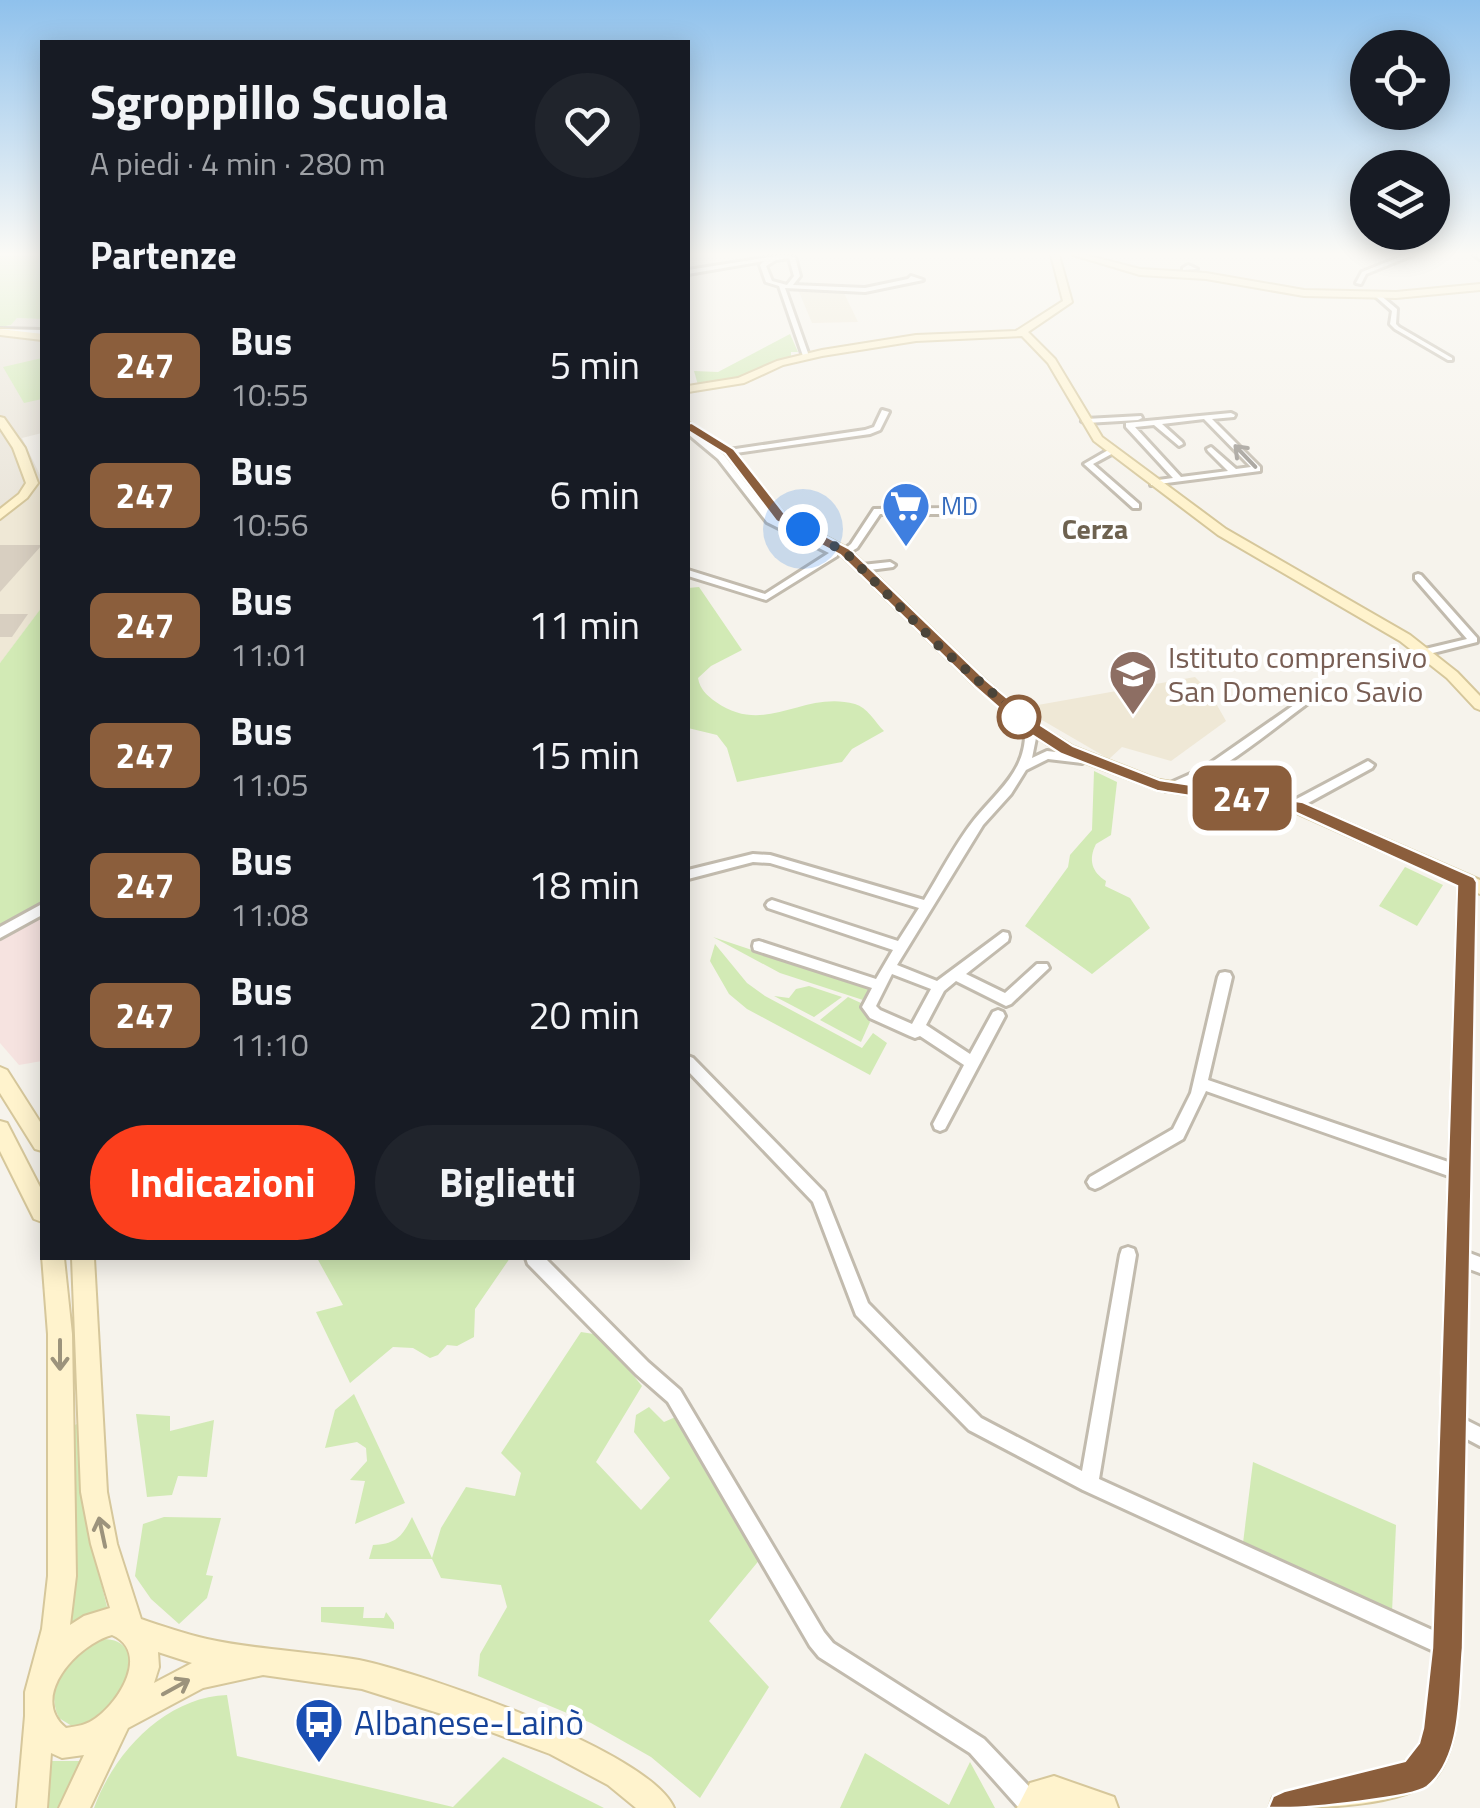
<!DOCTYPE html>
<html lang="it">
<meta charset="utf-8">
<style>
body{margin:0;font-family:"Titillium Web",sans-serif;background:#20242c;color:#f1f3f6;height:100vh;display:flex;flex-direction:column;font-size:38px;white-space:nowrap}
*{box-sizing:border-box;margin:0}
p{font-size:32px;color:#9ea1a6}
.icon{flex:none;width:55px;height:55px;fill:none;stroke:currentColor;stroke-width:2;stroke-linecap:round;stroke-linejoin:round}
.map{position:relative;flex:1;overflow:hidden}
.details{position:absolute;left:40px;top:40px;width:650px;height:1220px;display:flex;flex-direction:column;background:#171b24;border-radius:0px;box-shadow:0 5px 25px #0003}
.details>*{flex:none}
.badge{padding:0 20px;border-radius:15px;font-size:35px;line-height:65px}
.buttons{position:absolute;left:1350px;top:30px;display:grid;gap:20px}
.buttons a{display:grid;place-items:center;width:100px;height:100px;border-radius:50%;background:#171b24;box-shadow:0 5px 25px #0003;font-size:50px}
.you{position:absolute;width:50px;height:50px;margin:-25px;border:8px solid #fff;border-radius:50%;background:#1a73e8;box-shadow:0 0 0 15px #1a73e833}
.map>.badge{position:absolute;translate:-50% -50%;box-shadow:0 0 0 5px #fff}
h2{padding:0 50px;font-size:38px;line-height:90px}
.round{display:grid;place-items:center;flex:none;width:105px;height:105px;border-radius:52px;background:#20242c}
.head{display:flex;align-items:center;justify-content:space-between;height:170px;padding:0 50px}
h1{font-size:48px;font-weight:700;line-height:75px}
.action{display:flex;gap:20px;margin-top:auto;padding:20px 50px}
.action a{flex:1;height:115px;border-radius:60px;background:#fc3f1d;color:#fff;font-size:40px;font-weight:700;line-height:115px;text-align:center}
.action a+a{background:#20242c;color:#f1f3f6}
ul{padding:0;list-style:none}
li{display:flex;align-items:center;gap:30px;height:130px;padding:0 50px}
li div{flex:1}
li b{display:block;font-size:38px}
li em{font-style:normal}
li .badge{min-width:110px;font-weight:700;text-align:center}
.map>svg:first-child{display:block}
.residential{fill:#eae5da}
.education{fill:#efe8d6}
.medical{fill:#f6e3e0}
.green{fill:#d2eab5}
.building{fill:#d8cfc1}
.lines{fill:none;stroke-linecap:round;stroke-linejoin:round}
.street-casing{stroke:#c2bbae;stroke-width:6}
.secondary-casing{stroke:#d6c79b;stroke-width:4}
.street{fill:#fff;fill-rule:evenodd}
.secondary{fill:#fff3cd;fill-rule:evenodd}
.oneway{stroke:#9c9892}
.oneway2{stroke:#9c937c}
.line{fill:#8b5e3c;stroke:#fff;stroke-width:2.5}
.walk{stroke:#4b4439;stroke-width:10;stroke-dasharray:0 18}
.stop-dot{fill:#fff;stroke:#8b5e3c;stroke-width:5}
.labels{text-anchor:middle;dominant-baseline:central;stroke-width:8;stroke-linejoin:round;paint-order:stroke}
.far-shop-label{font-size:25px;fill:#366cbe;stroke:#fff;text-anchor:start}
.far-neighbourhood-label{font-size:28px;font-weight:bold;fill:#6e6250;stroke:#fff}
.education-label{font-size:30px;fill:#785e54;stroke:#fff;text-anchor:start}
.near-transit-label{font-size:35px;fill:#164399;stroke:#fff;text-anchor:start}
</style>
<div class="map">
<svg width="1480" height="1808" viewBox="0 0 1480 1808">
<rect width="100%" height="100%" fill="#f6f3ec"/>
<!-- residential -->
<path class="residential" d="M17,318L42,319V433L22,438L42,479V607L0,663V327L11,325Z"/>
<!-- education -->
<g class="education">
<path d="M797,287L843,291L858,322L812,323Z"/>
<path d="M42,479V607L0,663V522L32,495Z"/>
<path d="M1195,677L1209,691L1226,721L1171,761L1122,747L1109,759L1042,720L1038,709L1021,708Z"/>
</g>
<!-- medical -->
<path class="medical" d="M42,912V1061L19,1065L0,1043V936Z"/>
<!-- green -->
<g class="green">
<path d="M0,255H42V319L17,318L11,325L0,327Z"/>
<path d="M790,334L798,352H791V356L742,377L698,385L694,371L718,372Z"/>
<path d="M42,358V399L24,403L3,367Z"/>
<path d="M699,587L742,650L711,666L698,678C700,689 706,695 716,702C766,737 802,690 855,704C867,707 875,722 884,731L852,749L842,762L737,782L727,748L717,735L688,728V588Z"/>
<path d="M42,607V906L0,930V663Z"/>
<path d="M1094,771L1117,782L1111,835L1096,844C1088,860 1092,872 1106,881L1105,886L1130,898L1150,928L1092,974L1025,926L1068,867L1070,855L1092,830Z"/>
<path d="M1405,867L1443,885L1417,926L1379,906Z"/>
<path d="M713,937L869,989L863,1000L780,973Z"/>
<path d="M715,944L747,983L765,996L862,1048L873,1033L887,1043L870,1075L747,1009L729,994L710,961Z"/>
<path d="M809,986L842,997L814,1017L774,996L789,998L796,989Z"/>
<path d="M848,997L861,1003L870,1022L861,1042L820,1020Z"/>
<path d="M317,1258H510L475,1309L474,1337L457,1346L447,1345L438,1355L430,1358L413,1348L393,1347L350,1383L316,1312L343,1305Z"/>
<path d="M581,1332L600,1335L642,1386L596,1462L641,1510L670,1478L634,1432L636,1415L649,1407L664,1422L680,1415L761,1558L709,1621L769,1687L700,1798L651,1757L591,1723L478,1676L480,1654L507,1607L501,1585L441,1578L432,1559H369L373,1545C396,1544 402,1537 412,1517L432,1558L441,1528L466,1487L515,1496L521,1473L501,1453Z"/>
<path d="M354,1394L405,1503L355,1524L365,1481L350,1480L367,1461L366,1448L357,1442L325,1448L335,1410Z"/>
<path d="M136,1414L170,1416V1431L214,1420L207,1477L178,1476L172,1495L147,1497Z"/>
<path d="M81,1422L91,1542L107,1607L68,1626L76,1583L73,1426Z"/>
<path d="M1253,1462L1396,1525L1392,1612L1243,1543Z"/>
<path d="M164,1517L221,1518L206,1575L213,1576L207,1598L179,1624L151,1599L135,1576L143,1524Z"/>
<path d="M321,1607H364L363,1618H384L386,1612L394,1623V1629L321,1622Z"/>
<path d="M99,1639C153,1636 124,1703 98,1721C92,1725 82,1726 75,1728L59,1718C43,1683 70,1655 99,1639Z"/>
<path d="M227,1695L237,1756L453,1807L503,1757L604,1808H94C114,1752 166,1697 227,1695Z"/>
<path d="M865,1753L949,1805L970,1762L995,1808H840Z"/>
<path d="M49,1761H82L63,1808H43Z"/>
</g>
<!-- building -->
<g class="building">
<path d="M0,545H42L0,592Z"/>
<path d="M0,614H28L12,637H0Z"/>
</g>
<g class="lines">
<!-- street casing -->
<g class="street-casing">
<g id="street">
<path d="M783,255L795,257L800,276L793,285L865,288L908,279L911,276L923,280L865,292L785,288L809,356L806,358L803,356L779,286L766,282L760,265L764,261L688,274V270ZM789,258L794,276L787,285L772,281L766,266L776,260Z"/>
<path d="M1405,255H1413L1366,274L1361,284L1356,283L1362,272Z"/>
<path d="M1474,255H1480V259Z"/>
<path d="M1188,265L1197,269L1183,270V268Z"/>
<path d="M1375,294H1379L1397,309L1396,324L1399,327L1452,358V360H1448L1395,329L1390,324L1392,311L1375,296Z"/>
<path d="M0,329L42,330V334L0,333Z"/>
<path d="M882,410L889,412L880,430L870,434L729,454L725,452L729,450L865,430L874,427Z"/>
<path d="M1231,413L1235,415L1234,417L1212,419L1260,467V471L1151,485V481L1173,478L1126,427V423ZM1204,419L1251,467L1236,469L1211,447L1207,449L1208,451L1228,471L1181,477L1135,427L1154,425L1179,446L1183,444L1182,442L1162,424Z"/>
<path d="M1141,416L1142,418L1138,420L1086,423L1082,421L1086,419Z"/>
<path d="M688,429L724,455L773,518L832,547L839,546L840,548L837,551V556L766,600L688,576V570L765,594L829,553L767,522L718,459L688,434Z"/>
<path d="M1110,449L1117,451L1093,464L1139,504V508H1133L1084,464Z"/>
<path d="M967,501L970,502V506L947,514H880L857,548L845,555L841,552L851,544L874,509L946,508Z"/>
<path d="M890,562L895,565L893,567L862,571L857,568L862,565Z"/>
<path d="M1418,574L1421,575L1477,638V642L1425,655L1421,654V650L1467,639L1415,579V575Z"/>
<path d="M1304,698L1308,699V703C1278,725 1199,791 1166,791L1164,788L1166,785L1202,769Z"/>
<path d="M1030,722L1035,726L1036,738L1032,758L1047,751L1082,755L1088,759L1082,763L1048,759L1026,770L1011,794L983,825L897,965L937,981L1003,932L1008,933L1009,937L1008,941L966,974L1005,993L1037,964H1047L1049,968L1011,1004L1006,1006L956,981L944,991L926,1025L970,1054L993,1012L998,1010L1003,1012L1005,1016L945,1129L940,1131L935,1129L933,1124L964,1065L920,1036L915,1038L910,1036L870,1018L862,1007L872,988L754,950L753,946L754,942L759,941L876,979L893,950L768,908L766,905L768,902L772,900L898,941L919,908L770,863L753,862L688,879V870L753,854L770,855L924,900C940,874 955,844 974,820C999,789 1028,770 1025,726ZM892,974L931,989L912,1024L880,1010L876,1006Z"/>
<path d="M1368,761L1374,765L1372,768L1297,809H1289L1287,806L1289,803Z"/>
<path d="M42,904V915L0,938V927Z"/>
<path d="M1225,972L1230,973L1232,977L1208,1080L1460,1166L1465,1168L1468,1173L1465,1178L1460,1180L1206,1091L1183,1139L1100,1187L1095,1189L1090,1187L1087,1182L1090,1177L1173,1129L1191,1093L1218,977L1220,973Z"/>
<path d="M688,1056L693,1058L824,1192L868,1303L981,1418L1082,1471L1120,1255L1122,1249L1128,1247L1134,1249L1136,1255L1099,1479L1452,1639L1455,1646L1452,1653L1445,1656L1438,1653L1083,1490L969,1430L856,1315L813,1202L688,1071Z"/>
<path d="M1459,1249L1480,1257V1273L1453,1263L1451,1257L1453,1251Z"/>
<path d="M526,1258H545L648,1362L680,1390L824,1632L833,1643L984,1739L1041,1799L1043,1808H1019L970,1753L819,1657L810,1646L668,1402L636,1374L528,1264Z"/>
<path d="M1454,1414L1480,1427V1446L1448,1429L1445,1423L1448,1417Z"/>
</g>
</g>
<!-- secondary casing -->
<g class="secondary-casing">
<g id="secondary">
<path d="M1051,255H1059L1072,302L1028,332L1055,359L1102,437L1226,529L1410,635L1457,672L1480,696V710L1475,708L1447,678L1400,641L1218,535L1094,441L1048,363L1022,336L916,341L822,356L783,365L744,383L688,392V386L738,378L777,361L822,350L916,335L1016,331L1063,301Z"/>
<path d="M1073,255H1086L1140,269L1206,273L1304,290L1396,292L1480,284V290L1396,298L1304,296L1206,279L1140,275Z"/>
<path d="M0,329L42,334V340L0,335Z"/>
<path d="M0,417L4,418L25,448L38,483L27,498L0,519V509L19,494L26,483L13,448L0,428Z"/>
<path d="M688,422L733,450L785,515L849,549L985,680L1035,723L1072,746L1159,780L1303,803L1480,880V894L1475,892L1459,1694C1457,1721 1454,1754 1436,1777C1404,1808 1314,1808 1269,1808L1273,1797L1284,1793C1322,1785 1409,1782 1423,1740C1433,1711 1431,1678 1433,1648L1458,885L1294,812L1157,790L1062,754L1025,729L975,686L841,555L777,521L725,454L688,429Z"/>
<path d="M0,1067L7,1070L42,1125V1151L35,1149L0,1093Z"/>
<path d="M0,1121L7,1123L42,1191V1222L34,1219L0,1151Z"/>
<path d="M42,1256L64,1258L72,1334L76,1576L70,1625L84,1616L110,1608L91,1544L81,1492L72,1258H94L107,1492L117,1544L141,1619C162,1626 185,1634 207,1639C257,1650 309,1651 359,1660C422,1673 650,1751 674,1808H636L608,1785L550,1754L451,1717L362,1689L263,1675L203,1688L128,1728L90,1808H59L84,1755L62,1758L51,1753L47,1808H17L25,1716V1692L42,1629L48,1576V1334ZM112,1635C150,1652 120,1701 96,1718C87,1725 78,1726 66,1728C28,1697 78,1644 112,1635ZM158,1652L192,1663L154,1683L159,1667Z"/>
<path d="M1054,1776L1114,1797L1118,1808H1017L1030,1783Z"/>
</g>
</g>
<!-- street -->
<use href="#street" class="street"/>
<!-- secondary -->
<use href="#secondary" class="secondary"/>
</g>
<!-- one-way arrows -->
<defs><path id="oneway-shaft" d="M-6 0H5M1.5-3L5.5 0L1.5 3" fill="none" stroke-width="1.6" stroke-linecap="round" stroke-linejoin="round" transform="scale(2.5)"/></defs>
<use class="oneway" href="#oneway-shaft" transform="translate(1245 456) rotate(-134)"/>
<g class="oneway2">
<use href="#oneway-shaft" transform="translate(60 1355) rotate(90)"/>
<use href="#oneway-shaft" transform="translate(102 1532) rotate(-102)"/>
<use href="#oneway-shaft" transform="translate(176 1687) rotate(-29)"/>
</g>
<!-- sky -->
<linearGradient id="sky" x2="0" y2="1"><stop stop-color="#8fc1ec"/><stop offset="0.5" stop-color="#fbfaf6"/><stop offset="1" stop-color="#fbfaf6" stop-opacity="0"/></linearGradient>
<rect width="1480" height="508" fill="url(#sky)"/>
<!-- line -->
<path class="line" d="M683,423H692L734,449L786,515L850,549L986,680L1036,722L1073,746L1160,780L1303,802L1474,877L1477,882L1463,1648C1459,1689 1464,1757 1427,1787C1412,1798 1309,1808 1284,1808H1268L1273,1796L1284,1791L1405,1761L1419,1743L1423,1728L1432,1648L1457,886L1294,812L1157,791L1061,754L1024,730L975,687L840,555L776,521L725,454L683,428Z"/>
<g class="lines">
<!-- walk -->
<path class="walk" d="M803,529L845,552L940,647L1022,719L1019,717"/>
</g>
<!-- icons -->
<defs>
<g id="supermarket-pin" transform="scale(2.5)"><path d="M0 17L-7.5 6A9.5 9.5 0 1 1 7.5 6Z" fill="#3f7fe0" stroke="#fff"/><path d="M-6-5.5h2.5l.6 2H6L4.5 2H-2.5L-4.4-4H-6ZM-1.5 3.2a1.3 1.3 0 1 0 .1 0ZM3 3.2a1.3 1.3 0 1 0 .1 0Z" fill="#fff"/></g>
<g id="school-pin" transform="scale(2.5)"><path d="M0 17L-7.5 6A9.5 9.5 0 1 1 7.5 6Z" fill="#8d6e63" stroke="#fff"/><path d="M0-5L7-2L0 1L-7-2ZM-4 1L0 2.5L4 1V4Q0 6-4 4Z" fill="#fff"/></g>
<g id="bus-pin" transform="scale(2.5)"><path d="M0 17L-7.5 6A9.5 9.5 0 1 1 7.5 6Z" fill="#1a4fb4" stroke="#fff"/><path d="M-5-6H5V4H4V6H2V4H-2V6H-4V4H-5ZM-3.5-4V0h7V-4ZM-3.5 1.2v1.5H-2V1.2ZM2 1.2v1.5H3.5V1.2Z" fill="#fff"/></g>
</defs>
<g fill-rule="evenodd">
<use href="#supermarket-pin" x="906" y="506"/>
<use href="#school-pin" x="1133" y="674"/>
<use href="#bus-pin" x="319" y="1722"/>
</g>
<!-- markers -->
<circle class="stop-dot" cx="1019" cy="717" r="20"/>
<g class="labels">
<!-- far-shop labels -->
<g class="far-shop-label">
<text x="941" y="506">MD</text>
</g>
<!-- far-neighbourhood labels -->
<g class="far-neighbourhood-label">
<text x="1095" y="528">Cerza</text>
</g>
<!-- education labels -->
<g class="education-label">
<text x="1168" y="657">Istituto comprensivo<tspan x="1168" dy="34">San Domenico Savio</tspan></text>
</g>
<!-- near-transit labels -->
<g class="near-transit-label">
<text x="354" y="1722">Albanese-Lainò</text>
</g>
</g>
</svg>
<div class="buttons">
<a><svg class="icon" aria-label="locate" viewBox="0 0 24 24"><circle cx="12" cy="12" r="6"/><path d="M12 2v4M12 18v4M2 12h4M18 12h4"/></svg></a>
<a><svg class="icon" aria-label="layers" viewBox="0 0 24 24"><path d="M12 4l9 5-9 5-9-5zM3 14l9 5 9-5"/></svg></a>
</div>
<div class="you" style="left:803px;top:529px"></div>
<b class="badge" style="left:1242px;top:798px;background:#8b5e3c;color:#fff">247</b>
<section class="details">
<div class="head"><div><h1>Sgroppillo Scuola</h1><p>A piedi · 4 min · 280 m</p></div><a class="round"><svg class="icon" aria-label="heart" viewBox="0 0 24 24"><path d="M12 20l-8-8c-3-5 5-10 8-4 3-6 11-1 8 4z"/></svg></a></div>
<h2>Partenze</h2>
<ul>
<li><span class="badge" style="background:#8b5e3c;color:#fff">247</span><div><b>Bus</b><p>10:55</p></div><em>5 min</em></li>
<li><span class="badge" style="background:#8b5e3c;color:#fff">247</span><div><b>Bus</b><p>10:56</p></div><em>6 min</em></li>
<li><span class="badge" style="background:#8b5e3c;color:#fff">247</span><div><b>Bus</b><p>11:01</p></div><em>11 min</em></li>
<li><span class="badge" style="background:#8b5e3c;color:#fff">247</span><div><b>Bus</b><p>11:05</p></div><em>15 min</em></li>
<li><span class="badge" style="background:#8b5e3c;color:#fff">247</span><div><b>Bus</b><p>11:08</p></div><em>18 min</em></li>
<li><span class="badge" style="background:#8b5e3c;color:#fff">247</span><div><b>Bus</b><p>11:10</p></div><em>20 min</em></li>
</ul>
<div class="action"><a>Indicazioni</a><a>Biglietti</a></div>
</section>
</div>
